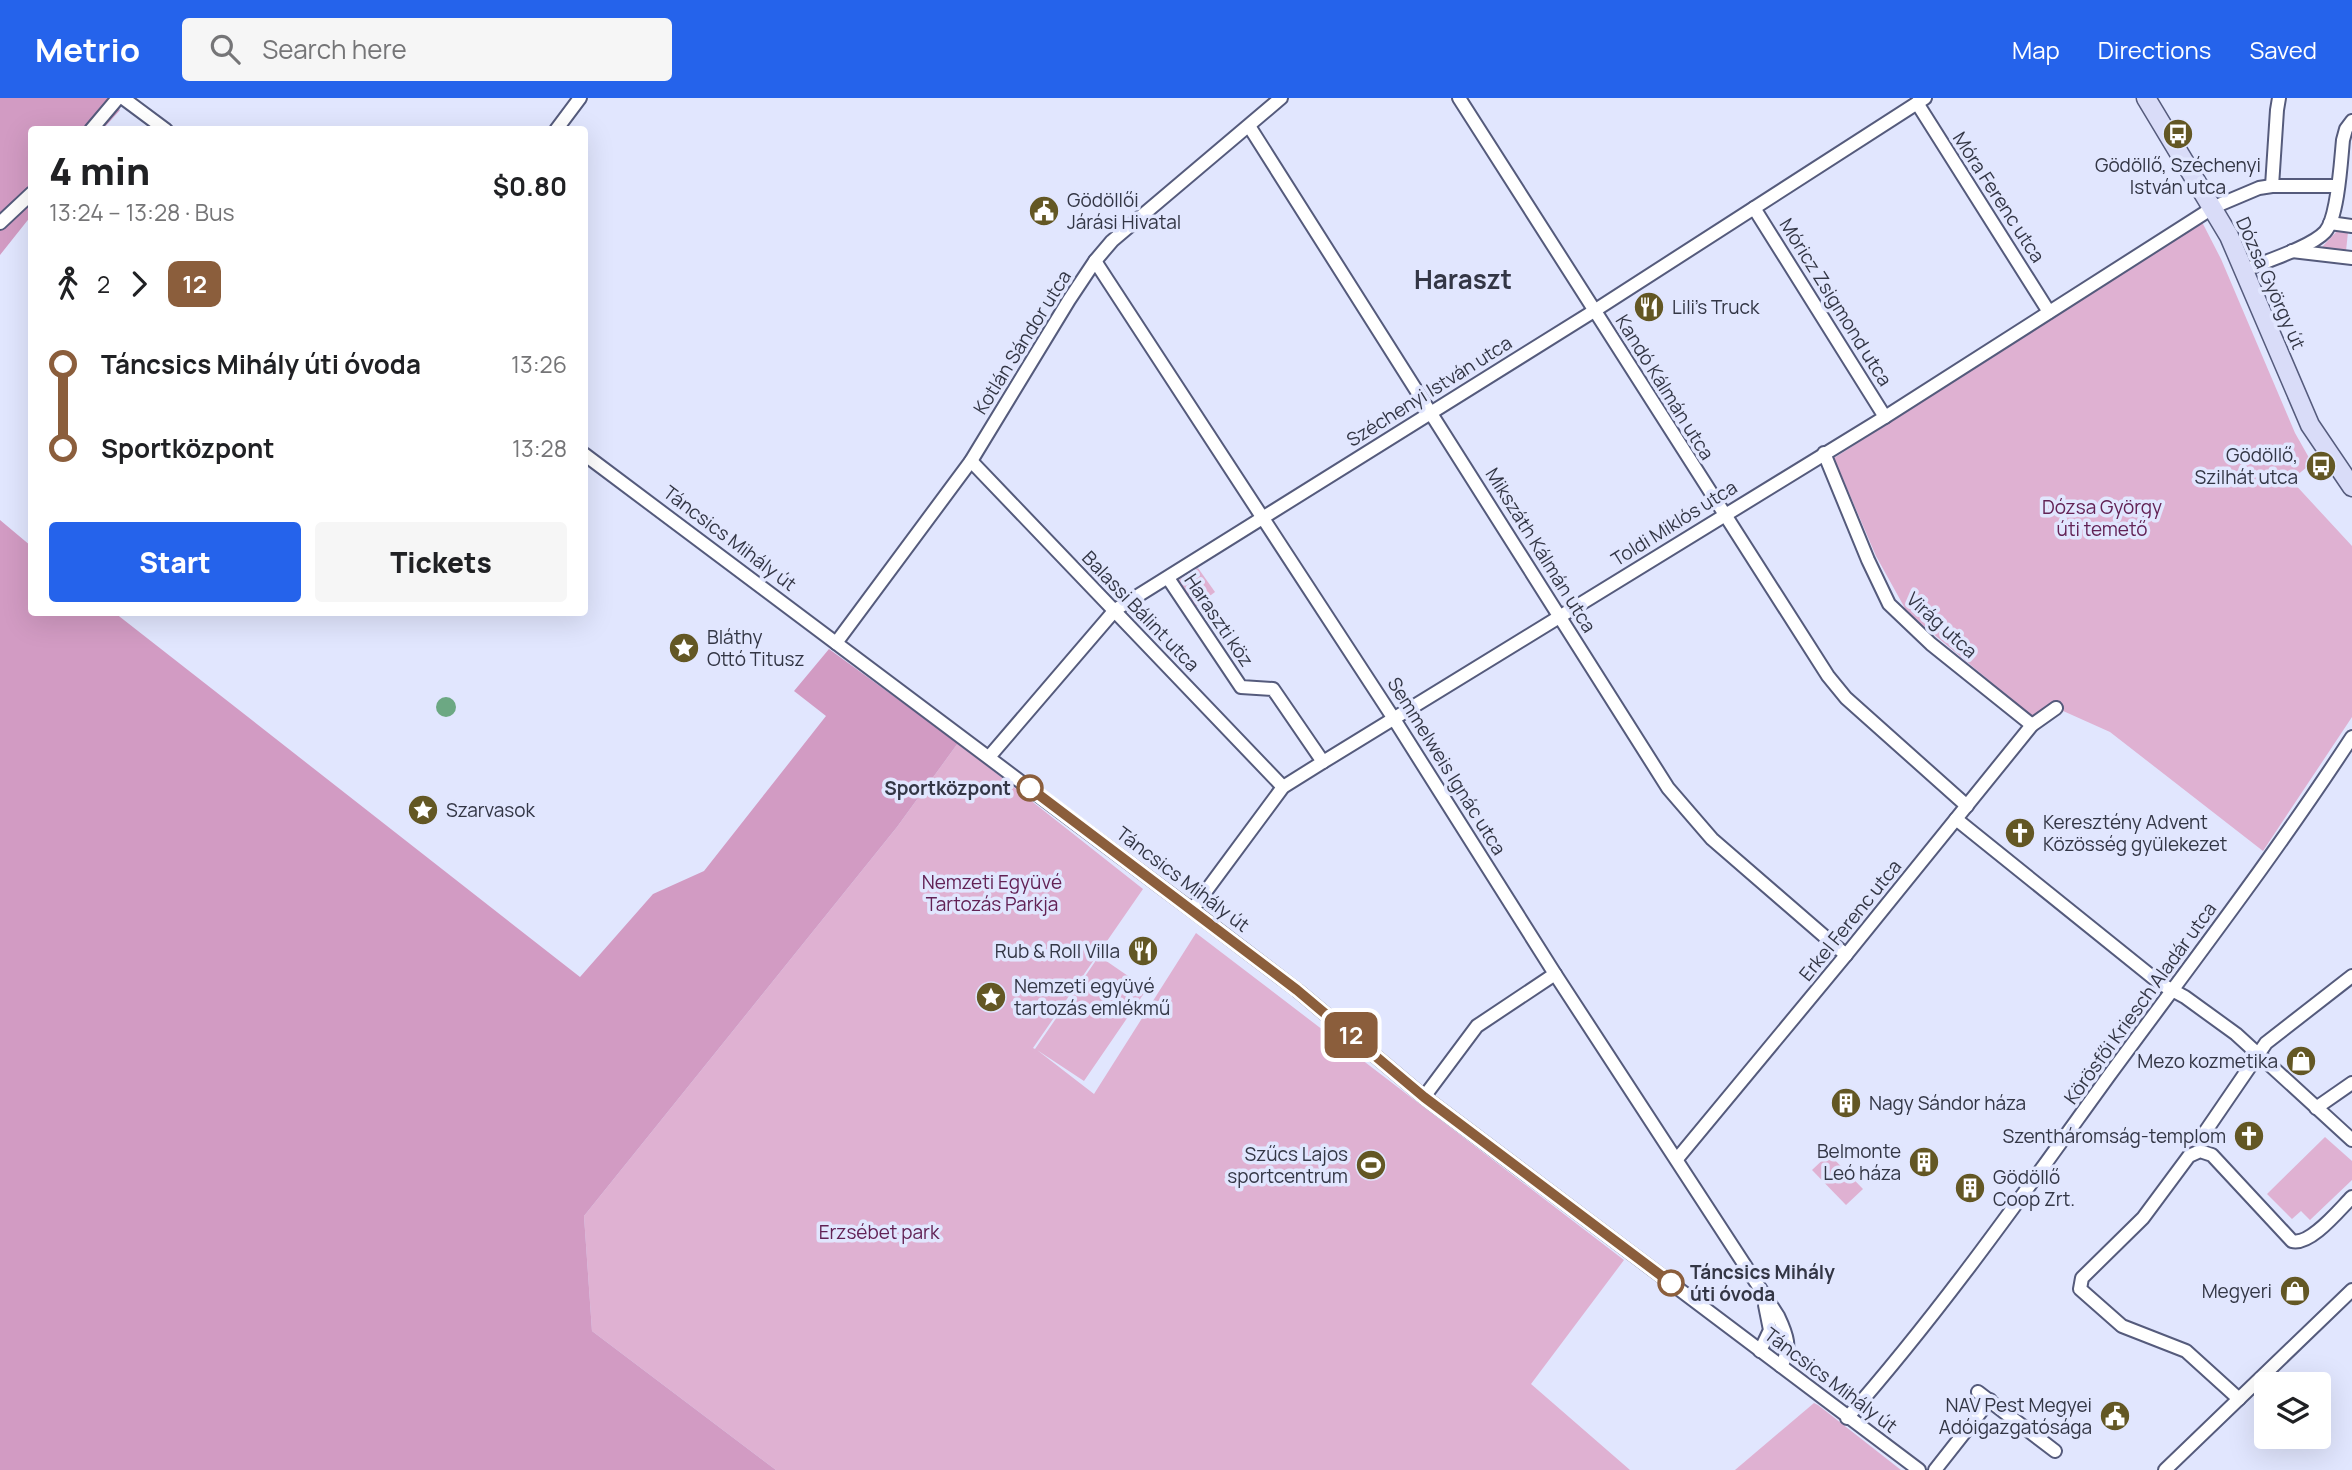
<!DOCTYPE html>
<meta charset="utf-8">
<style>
body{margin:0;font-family:Manrope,sans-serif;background:#f6f6f6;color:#202124;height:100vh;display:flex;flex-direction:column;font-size:26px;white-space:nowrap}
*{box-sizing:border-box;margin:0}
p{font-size:23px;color:#757577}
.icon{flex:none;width:38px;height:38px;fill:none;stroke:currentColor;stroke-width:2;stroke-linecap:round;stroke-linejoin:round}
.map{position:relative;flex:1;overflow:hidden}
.panel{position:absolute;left:28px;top:28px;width:560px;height:490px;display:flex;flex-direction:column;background:#fff;border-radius:7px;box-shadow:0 7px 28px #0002}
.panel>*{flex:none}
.badge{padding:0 14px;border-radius:10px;font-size:24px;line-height:46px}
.tools{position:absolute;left:2254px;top:1274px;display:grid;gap:14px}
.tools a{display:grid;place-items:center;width:77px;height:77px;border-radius:7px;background:#fff;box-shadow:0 7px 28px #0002;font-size:35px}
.map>.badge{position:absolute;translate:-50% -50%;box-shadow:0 0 0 4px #fff}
.legs{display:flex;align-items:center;gap:10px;height:77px;padding:0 21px;font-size:23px}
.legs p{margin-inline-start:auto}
.summary{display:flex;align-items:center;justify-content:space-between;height:119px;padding:0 21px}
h1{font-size:38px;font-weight:800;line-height:52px}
.action{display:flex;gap:14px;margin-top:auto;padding:14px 21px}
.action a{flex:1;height:80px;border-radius:7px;background:#2563eb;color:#fff;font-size:28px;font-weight:800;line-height:80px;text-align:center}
.action a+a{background:#f6f6f6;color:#202124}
ul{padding:0 21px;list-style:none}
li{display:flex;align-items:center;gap:24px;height:84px;font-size:26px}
li i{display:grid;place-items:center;width:10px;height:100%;margin:0 9px;background:currentColor}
li i::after{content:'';width:18px;height:18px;margin:-9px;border:5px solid;border-radius:50%;background:#fff}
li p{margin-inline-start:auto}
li:first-child i{background:linear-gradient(#0000 50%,currentColor 0)}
li:last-child i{background:linear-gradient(currentColor 50%,#0000 0)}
header{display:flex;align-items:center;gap:42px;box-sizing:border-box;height:98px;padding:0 35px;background:#2563eb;color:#fff}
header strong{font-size:33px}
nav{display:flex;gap:38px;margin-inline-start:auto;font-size:24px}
.search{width:490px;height:63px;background:#f6f6f6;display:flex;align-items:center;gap:18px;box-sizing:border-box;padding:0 24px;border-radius:7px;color:#757577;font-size:26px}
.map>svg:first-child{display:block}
.green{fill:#dfb1d2}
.forest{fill:#d29bc3}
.water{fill:#6ca883}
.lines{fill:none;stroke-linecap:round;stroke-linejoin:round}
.street-casing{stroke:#555b7c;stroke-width:16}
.secondary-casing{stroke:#555b7c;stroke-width:21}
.street{stroke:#fff;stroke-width:12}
.secondary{stroke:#d9dcf8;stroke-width:18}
.line-1-casing{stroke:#fff;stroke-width:16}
.line-1{stroke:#8b5e3c;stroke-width:10}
.stop-1-dot{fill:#fff;stroke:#8b5e3c;stroke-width:3.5}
.labels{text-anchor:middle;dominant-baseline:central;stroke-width:7;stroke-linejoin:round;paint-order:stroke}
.poi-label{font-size:19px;fill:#333645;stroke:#e1e6fe;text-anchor:start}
.street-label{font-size:19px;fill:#333645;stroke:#e1e6fe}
.park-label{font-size:19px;fill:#622255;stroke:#e1e6fe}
.stop-label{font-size:19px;font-weight:bold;fill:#333645;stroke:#e1e6fe;text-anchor:end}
.district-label{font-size:26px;font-weight:bold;fill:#333645;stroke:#e1e6fe}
</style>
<header>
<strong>Metrio</strong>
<div class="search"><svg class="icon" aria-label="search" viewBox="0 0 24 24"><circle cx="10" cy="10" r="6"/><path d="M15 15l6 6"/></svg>Search here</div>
<nav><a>Map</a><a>Directions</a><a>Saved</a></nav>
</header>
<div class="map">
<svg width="2352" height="1372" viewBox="0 0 2352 1372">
<rect width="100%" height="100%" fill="#e1e6fe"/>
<!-- green -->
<g class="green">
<path d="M2202,124L2221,161L2295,335L2312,365L2291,382L2352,448V619L2263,753L2110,634L2052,608L2033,619L1907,514L1876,458L1834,360Z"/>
<path d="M2337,133L2348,134L2346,153L2322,149Z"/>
<path d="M1198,470L1215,494L1195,509L1177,483Z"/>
<path d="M958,645L1143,791L1033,950L1035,951L1099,858L1147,891L1084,983L1037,952L1094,996L1196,835L1624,1162L1531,1286L1630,1372H776L592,1233L584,1118L897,729Z"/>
<path d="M2193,1031L2212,1045L2208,1050L2190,1052L2180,1045Z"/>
<path d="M2325,1039L2352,1063V1082L2310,1122L2301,1113L2292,1121L2267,1096Z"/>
<path d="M1829,1056L1863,1091L1846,1107L1812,1072Z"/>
<path d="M1814,1305L1818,1307L1901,1372H1735Z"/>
</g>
<!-- forest -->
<g class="forest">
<path d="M0,0H107L120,12L103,31L32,32L31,118L0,157Z"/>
<path d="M0,422L31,448L32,514L115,515L580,879L653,796L704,773L826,618L794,593L829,551L958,645L897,729L584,1118L592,1233L776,1372H0Z"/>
</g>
<!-- water -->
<circle class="water" cx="446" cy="609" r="10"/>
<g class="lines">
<!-- street casing -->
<g class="street-casing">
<g id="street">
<path d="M123,0L166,32"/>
<path d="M1459,0L1828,578L1846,600L1967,708"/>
<path d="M1917,5L2049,214"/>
<path d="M1249,28L1668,690L1712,741L1846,857"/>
<path d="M91,32L118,0"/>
<path d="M556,32L580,0"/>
<path d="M2272,88L2277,12L2279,0"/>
<path d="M1754,110L1885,319"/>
<path d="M0,125L32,95"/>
<path d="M2330,125L2352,128"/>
<path d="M2292,153L2352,160"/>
<path d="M1095,163L1394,621L1555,876L1778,1218C1787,1237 1792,1250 1781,1268"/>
<path d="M2245,172C2266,163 2311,149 2325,134C2338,120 2341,62 2343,42L2346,31L2352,23"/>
<path d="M1824,355L1868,462L1889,506L1931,546L2032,627"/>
<path d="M584,356L1201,819L1297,892L1424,999L1919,1372"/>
<path d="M971,363L1283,689"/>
<path d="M1168,480L1241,589L1273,591L1323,664"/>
<path d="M836,545L971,363L1069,202L1095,163L1112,143L1281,0"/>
<path d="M989,659L1115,512L1594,213L1925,0"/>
<path d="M1956,721L2161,886L2185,899L2236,936L2352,1042"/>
<path d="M1192,812L1283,689L1323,664L1885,319L2214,109L2259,90L2272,88H2338"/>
<path d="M1424,999L1477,928L1555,876"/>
<path d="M2316,1010L2352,985"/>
<path d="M2203,1037L2266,945L2352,878"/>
<path d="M1677,1061L1846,857L2032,627L2056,610"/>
<path d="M1760,1253L1770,1232L1765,1207"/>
<path d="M1978,1294L2055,1353"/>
<path d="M2239,1301L2186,1253L2122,1228L2080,1191L2082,1180L2143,1120L2189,1058L2200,1053L2212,1057L2292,1143C2310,1148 2339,1112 2352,1099"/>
<path d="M1847,1320C1942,1212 2024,1095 2108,979C2191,866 2275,757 2352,639"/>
<path d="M1935,1372L1990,1302"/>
<path d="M2165,1372L2352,1192"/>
</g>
</g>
<!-- secondary casing -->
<g class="secondary-casing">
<path id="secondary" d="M2146,0L2229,138L2310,327L2352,389"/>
</g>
<!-- street -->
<use href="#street" class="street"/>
<!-- secondary -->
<use href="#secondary" class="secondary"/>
</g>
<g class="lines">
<!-- line-1 casing -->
<g class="line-1-casing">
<path id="line-1" d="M1030,690L1297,892L1424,999L1671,1185"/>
</g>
<!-- line-1 -->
<use href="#line-1" class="line-1"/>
</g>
<!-- icons -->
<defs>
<g id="bus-disc" transform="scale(1.575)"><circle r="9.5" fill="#635724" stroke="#e1e6fe"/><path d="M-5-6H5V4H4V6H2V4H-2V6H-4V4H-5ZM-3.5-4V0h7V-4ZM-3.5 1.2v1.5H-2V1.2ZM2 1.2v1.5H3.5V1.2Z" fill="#fff"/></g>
<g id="civic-disc" transform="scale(1.575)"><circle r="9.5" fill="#635724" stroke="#e1e6fe"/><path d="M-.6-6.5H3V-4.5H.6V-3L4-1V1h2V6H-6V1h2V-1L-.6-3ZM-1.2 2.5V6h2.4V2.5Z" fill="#fff"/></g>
<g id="restaurant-disc" transform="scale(1.575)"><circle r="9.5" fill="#635724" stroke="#e1e6fe"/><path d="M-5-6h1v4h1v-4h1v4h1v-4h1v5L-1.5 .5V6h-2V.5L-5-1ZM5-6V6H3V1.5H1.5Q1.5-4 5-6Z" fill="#fff"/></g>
<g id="sight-disc" transform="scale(1.575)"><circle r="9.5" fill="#635724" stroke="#e1e6fe"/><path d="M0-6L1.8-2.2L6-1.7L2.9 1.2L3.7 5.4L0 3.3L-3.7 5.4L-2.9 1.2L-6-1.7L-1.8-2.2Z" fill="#fff"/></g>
<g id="church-disc" transform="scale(1.575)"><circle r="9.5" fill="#635724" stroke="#e1e6fe"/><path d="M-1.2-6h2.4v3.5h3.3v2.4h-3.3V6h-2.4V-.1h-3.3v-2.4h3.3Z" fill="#fff"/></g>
<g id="shop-disc" transform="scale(1.575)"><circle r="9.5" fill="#635724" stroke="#e1e6fe"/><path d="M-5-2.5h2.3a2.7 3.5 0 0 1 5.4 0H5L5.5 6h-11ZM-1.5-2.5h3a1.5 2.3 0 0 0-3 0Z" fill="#fff"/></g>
<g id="building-disc" transform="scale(1.575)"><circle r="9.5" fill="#635724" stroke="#e1e6fe"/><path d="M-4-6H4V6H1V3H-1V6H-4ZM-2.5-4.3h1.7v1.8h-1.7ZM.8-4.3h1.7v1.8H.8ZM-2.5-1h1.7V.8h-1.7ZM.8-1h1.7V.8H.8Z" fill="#fff"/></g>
<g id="stadium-disc" transform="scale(1.575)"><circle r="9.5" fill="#635724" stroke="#e1e6fe"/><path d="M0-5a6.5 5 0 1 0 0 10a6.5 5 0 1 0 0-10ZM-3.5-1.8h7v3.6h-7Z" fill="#fff"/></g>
</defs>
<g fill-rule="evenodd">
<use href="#bus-disc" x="2178" y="36"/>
<use href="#civic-disc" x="1044" y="113"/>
<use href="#restaurant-disc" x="1649" y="209"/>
<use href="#bus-disc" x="2321" y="368"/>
<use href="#sight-disc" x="684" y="550"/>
<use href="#sight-disc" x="423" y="712"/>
<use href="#church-disc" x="2020" y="735"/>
<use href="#restaurant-disc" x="1143" y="853"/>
<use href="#sight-disc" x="991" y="899"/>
<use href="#shop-disc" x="2301" y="963"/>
<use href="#building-disc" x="1846" y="1005"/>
<use href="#church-disc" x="2249" y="1038"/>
<use href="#building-disc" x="1924" y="1064"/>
<use href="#stadium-disc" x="1371" y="1067"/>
<use href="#building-disc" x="1970" y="1090"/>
<use href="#shop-disc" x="2295" y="1193"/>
<use href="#civic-disc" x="2115" y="1318"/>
</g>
<!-- markers -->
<g class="stop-1-dot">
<circle cx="1030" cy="690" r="12"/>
<circle cx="1671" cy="1185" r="12"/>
</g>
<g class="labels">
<!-- poi labels -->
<g class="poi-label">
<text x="2178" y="67" text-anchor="middle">Gödöllő, Széchenyi<tspan x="2178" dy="22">István utca</tspan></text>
<text x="1067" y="102">Gödöllői<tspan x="1067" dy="22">Járási Hivatal</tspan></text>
<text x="1672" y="209">Lili's Truck</text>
<text x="2298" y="357" text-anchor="end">Gödöllő,<tspan x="2298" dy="22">Szilhát utca</tspan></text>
<text x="707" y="539">Bláthy<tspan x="707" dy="22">Ottó Titusz</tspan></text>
<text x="446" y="712">Szarvasok</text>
<text x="2043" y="724">Keresztény Advent<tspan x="2043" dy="22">Közösség gyülekezet</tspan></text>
<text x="1120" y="853" text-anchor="end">Rub &amp; Roll Villa</text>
<text x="1014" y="888">Nemzeti együvé<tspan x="1014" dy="22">tartozás emlékmű</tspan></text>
<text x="2278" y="963" text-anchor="end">Mezo kozmetika</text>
<text x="1869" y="1005">Nagy Sándor háza</text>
<text x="2226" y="1038" text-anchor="end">Szentháromság-templom</text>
<text x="1901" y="1053" text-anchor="end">Belmonte<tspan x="1901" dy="22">Leó háza</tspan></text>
<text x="1348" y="1056" text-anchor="end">Szűcs Lajos<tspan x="1348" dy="22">sportcentrum</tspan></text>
<text x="1993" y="1079">Gödöllő<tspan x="1993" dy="22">Coop Zrt.</tspan></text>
<text x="2272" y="1193" text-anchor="end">Megyeri</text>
<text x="2092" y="1307" text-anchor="end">NAV Pest Megyei<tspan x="2092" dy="22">Adóigazgatósága</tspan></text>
</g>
<!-- street labels -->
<g class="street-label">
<text transform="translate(1999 99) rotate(57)">Móra Ferenc utca</text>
<text transform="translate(2271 185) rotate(66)">Dózsa György út</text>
<text transform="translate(1836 204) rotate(58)">Móricz Zsigmond utca</text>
<text transform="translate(1022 244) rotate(-58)">Kotlán Sándor utca</text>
<text transform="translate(1665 289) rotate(58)">Kandó Kálmán utca</text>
<text transform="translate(1429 293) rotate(-32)">Széchenyi István utca</text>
<text transform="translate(1674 425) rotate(-32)">Toldi Miklós utca</text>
<text transform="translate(730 440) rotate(37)">Táncsics Mihály út</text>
<text transform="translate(1541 452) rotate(58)">Mikszáth Kálmán utca</text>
<text transform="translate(1141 513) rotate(46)">Balassi Bálint utca</text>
<text transform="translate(1219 522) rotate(56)">Haraszti köz</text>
<text transform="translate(1942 527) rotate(42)">Virág utca</text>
<text transform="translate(1447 668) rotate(58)">Semmelweis Ignác utca</text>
<text transform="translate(1183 781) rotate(37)">Táncsics Mihály út</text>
<text transform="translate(1850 822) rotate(-51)">Erkel Ferenc utca</text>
<text transform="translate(2140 905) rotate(-54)">Körösfői Kriesch Aladár utca</text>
<text transform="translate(1831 1282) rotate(37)">Táncsics Mihály út</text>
</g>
<!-- park labels -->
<g class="park-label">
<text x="2102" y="409">Dózsa György<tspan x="2102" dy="22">úti temető</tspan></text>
<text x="992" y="784">Nemzeti Együvé<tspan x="992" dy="22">Tartozás Parkja</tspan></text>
<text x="879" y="1134">Erzsébet park</text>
</g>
<!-- stop labels -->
<g class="stop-label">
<text x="1011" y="690">Sportközpont</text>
<text x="1690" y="1174" text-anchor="start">Táncsics Mihály<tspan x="1690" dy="22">úti óvoda</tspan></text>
</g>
<!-- district labels -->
<g class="district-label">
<text x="1463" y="181">Haraszt</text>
</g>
</g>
</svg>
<div class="tools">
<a><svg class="icon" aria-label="layers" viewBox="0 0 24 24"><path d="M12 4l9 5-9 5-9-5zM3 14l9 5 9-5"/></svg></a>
</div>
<b class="badge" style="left:1351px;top:937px;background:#8b5e3c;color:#fff">12</b>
<section class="panel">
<div class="summary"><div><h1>4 min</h1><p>13:24 – 13:28 · Bus</p></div><b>$0.80</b></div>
<div class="legs"><svg class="icon" aria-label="walk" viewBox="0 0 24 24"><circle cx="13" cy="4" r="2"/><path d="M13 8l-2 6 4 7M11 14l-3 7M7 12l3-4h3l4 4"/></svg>2<svg class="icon" aria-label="forward" viewBox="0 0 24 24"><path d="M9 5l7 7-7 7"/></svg><b class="badge" style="background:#8b5e3c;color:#fff">12</b></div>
<ul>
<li><i style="color:#8b5e3c"></i><b>Táncsics Mihály úti óvoda</b><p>13:26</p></li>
<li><i style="color:#8b5e3c"></i><b>Sportközpont</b><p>13:28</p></li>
</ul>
<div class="action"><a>Start</a><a>Tickets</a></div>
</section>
</div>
